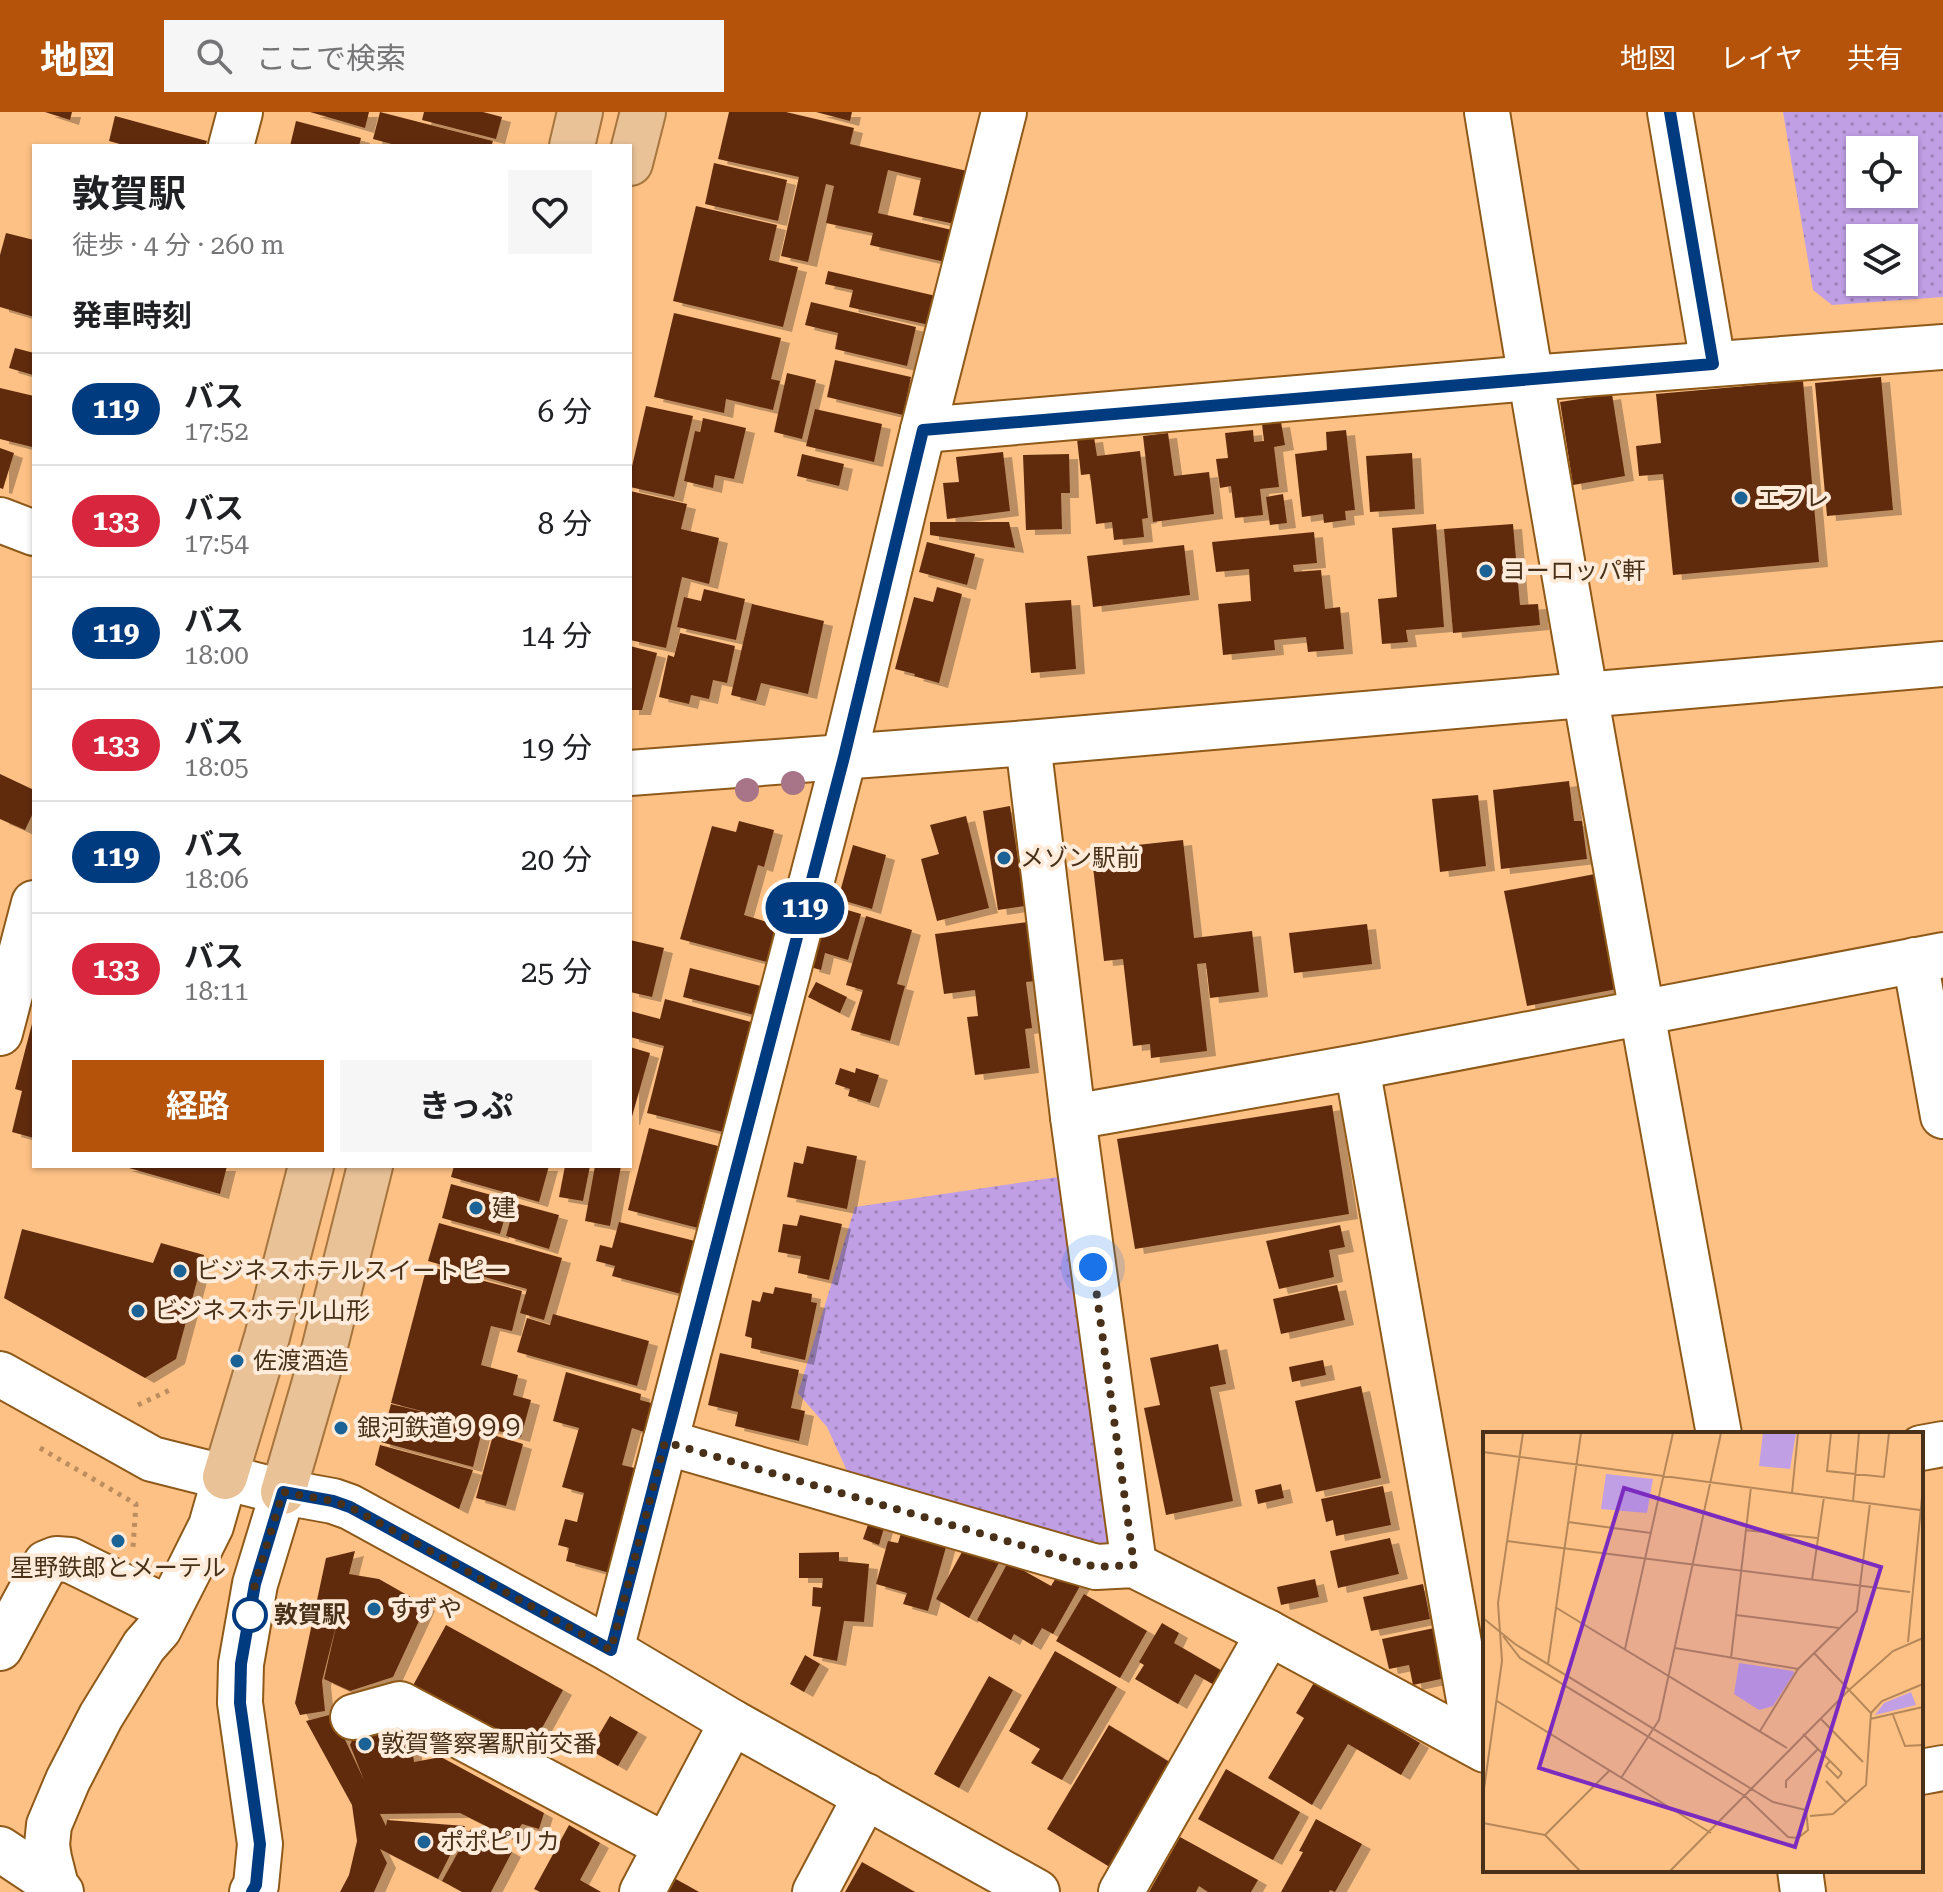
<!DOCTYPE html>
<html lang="ja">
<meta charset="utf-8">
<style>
body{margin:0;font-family:"Roboto Serif","Noto Sans JP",serif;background:#f6f6f6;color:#202124;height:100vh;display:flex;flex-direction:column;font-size:30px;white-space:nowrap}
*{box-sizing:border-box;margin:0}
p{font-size:26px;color:#757577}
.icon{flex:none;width:44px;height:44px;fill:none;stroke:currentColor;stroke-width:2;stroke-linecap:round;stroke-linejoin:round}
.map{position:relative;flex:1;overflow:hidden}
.side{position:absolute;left:32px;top:32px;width:600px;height:1024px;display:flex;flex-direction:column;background:#fff;border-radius:0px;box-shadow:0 2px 6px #0004}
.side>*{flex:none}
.badge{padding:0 16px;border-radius:26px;font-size:28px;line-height:52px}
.fabs{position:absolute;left:1846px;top:24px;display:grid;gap:16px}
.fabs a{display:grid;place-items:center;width:72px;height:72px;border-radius:0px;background:#fff;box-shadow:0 2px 6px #0004;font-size:40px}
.you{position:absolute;width:40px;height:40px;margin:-20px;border:6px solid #fff;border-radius:50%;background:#1a73e8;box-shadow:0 0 0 12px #1a73e833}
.map>.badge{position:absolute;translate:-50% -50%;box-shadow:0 0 0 4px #fff}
h2{padding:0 40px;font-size:30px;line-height:72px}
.round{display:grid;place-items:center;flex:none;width:84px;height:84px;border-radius:0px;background:#f6f6f6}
.overview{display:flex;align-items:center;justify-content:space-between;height:136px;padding:0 40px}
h1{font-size:38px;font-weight:700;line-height:60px}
.action{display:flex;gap:16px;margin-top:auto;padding:16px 40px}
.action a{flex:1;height:92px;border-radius:0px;background:#b45309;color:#fff;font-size:32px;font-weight:700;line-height:92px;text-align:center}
.action a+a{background:#f6f6f6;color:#202124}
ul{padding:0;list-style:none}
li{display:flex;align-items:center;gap:24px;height:112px;padding:0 40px;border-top:2px solid #e0e0e0}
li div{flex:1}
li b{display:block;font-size:30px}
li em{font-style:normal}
li .badge{min-width:88px;font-weight:700;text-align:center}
header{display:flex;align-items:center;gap:48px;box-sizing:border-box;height:112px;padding:0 40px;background:#b45309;color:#fff}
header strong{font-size:38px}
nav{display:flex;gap:44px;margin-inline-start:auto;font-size:28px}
.search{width:560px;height:72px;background:#f6f6f6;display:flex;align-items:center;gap:20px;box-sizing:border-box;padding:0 28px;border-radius:0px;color:#757577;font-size:30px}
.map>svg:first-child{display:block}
.green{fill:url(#green-dots);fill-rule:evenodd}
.building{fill:#612c11;filter:url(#shadow)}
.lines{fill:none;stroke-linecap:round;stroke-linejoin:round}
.minor-casing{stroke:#8e5919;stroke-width:48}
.major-casing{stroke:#a7753e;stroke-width:48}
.path{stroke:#bc8d5e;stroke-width:5;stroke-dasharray:4 6;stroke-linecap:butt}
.minor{stroke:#fff;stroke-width:44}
.major{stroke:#e9c298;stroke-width:44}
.tree{fill:#a87588}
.line-casing{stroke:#fff;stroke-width:18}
.line{stroke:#003b80;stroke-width:12}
.walk{stroke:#483118;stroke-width:8;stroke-dasharray:0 14.4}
.poi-dot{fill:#1b6296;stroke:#feebda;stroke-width:3}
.stop-dot{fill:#fff;stroke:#003b80;stroke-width:4}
.labels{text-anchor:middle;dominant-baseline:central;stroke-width:8;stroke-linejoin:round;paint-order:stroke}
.poi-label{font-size:24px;fill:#483118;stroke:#feebda;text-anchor:start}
.stop-label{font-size:24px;font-weight:bold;fill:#483118;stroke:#feebda;text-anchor:start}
.inset-road{fill:none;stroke:#b58759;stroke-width:2}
.view{fill:#7b2cbf;fill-opacity:0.15;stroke:#7b2cbf;stroke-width:4}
.inset-edge{fill:none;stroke:#483118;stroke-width:4}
</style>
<header>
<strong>地図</strong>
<div class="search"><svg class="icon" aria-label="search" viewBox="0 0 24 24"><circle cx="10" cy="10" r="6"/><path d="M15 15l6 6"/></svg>ここで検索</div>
<nav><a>地図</a><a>レイヤ</a><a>共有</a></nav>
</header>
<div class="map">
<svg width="1943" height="1780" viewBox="0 0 1943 1780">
<defs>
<pattern id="green-dots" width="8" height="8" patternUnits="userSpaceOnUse" patternTransform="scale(2)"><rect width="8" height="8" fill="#c09fe5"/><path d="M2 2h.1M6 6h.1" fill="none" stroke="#9e82b9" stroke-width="1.8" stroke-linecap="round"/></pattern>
<filter id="shadow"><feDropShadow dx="9" dy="5" stdDeviation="0" flood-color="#0004"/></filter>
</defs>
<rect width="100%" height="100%" fill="#fdc185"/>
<!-- green -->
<g class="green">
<path d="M1783,0H1943V185L1832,193L1813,178ZM1860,38H1904V82H1860ZM1860,126H1904V170H1860Z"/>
<path d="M1058,1065L1110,1425L1103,1437L849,1363L827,1315L798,1281L855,1095Z"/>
</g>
<!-- building -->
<g class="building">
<path d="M45,0H72L70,8Z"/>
<path d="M310,0H369L365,16Z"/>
<path d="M380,0L493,29L491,34H399L373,27Z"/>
<path d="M424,0H483L502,5L496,27L422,8Z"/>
<path d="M729,0H786L854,16L850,32L967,59L955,112L913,103L921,66L888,58L878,101L952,118L945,150L870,133L873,121L826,111L834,74L826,72L808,150L781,144L799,65L718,47Z"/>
<path d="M816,0H852L850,9Z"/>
<path d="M115,4L207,29L205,34H127L109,29Z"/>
<path d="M296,9L361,26L359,34H290Z"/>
<path d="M714,51L787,68L778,109L705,92Z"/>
<path d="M696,94L777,113L769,148L798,155L783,215L673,189Z"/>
<path d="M6,121L34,128V205L0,195V143Z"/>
<path d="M828,159L936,184L929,213L849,195L853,178L825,172Z"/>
<path d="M811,190L916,215L907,254L835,237L838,221L805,213Z"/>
<path d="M674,201L781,226L771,267L780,269L773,298L726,287L724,301L654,285Z"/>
<path d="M15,236L34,241L33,263L9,256Z"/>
<path d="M835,248L911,265L903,303L827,285Z"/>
<path d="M787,261L816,268L802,327L774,320Z"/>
<path d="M1881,265L1893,398L1827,404L1815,271Z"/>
<path d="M1803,269L1819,450L1673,463L1663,362L1639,364L1636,334L1661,331L1656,282Z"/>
<path d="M0,276L34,284V325L32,335L0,327Z"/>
<path d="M1612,282L1625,364L1573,373L1560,290Z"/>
<path d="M646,294L693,304L674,385L630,375V363Z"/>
<path d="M815,297L882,312L874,350L806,334Z"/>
<path d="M703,306L746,316L734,367L715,363L713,376L684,369L695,319L700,320Z"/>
<path d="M1281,310L1285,333L1274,335L1279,375L1260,377L1263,403L1235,406L1231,374L1220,376L1216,347L1228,346L1225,321L1253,318L1254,330L1264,329L1262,312Z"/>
<path d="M1346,318L1355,398L1345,399L1346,408L1324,411L1323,402L1302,405L1295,342L1327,338L1326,320Z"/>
<path d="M1168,321L1174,364L1209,360L1214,402L1153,410L1143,324Z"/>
<path d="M1094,325L1097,344L1140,339L1148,406L1142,407L1144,425L1114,428L1112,410L1096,412L1090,362L1081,363L1077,327Z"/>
<path d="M0,336L14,341L3,377L0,376Z"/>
<path d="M1003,340L1010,399L947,407L943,371L959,370L956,345Z"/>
<path d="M1412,341L1415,397L1370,400L1366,344Z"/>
<path d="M802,342L844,352L839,374L797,364Z"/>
<path d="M1069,342L1070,381H1061L1062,417L1026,418L1023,343Z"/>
<path d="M630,379L687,392L681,417L719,426L709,472L682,465L666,536L630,528Z"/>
<path d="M1283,382L1287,411L1270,413L1266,385Z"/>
<path d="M930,410H1009L1015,436L930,423Z"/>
<path d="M1436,412L1444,515L1406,518L1408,530L1382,532L1378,487L1397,485L1392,416Z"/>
<path d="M1513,412L1520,493L1538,492L1540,513L1453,521L1444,417Z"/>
<path d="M1314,420L1317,451L1293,453L1294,460L1321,458L1325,497L1340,495L1344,537L1308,540L1306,525L1274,528L1275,538L1223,543L1218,492L1251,489L1249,457L1216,460L1212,430Z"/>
<path d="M927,430L975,442L967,473L919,460Z"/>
<path d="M1184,433L1190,483L1093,495L1087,444Z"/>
<path d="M937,475L962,482L939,571L914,564L915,562L895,557L914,485L933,490Z"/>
<path d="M704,477L745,487L736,528L677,515L684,485L701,489Z"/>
<path d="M1071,488L1076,557L1031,561L1025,491Z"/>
<path d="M752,492L824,509L808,582L761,571L756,589L731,583Z"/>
<path d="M680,521L735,534L727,571L713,568L709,587L691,583L689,592L659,585L668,543L674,545Z"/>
<path d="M630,534L657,541L642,598H630Z"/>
<path d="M0,662L34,678V699L25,718L0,707Z"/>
<path d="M1569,669L1574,709H1582L1587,747L1501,757L1493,678Z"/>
<path d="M1478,683L1486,754L1440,760L1432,687Z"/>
<path d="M1010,694L1025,794L998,798L983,699Z"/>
<path d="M966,704L989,796L937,809L921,747L939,742L930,713Z"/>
<path d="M739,709L774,718L764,755L758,753L744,803L777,813L767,850L680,827L712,714L736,720Z"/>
<path d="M1183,728L1194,826L1252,819L1259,880L1210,886L1206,851L1197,852L1207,939L1151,946L1150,932L1133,934L1123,847L1104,849L1091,738Z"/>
<path d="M853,733L886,743L872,797L838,787Z"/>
<path d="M1595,762L1617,877L1527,894L1504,779Z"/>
<path d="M827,792L861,802L848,848L825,841L821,858L810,855Z"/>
<path d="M866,804L912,818L897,872L905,874L890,929L851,918L863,878L846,873Z"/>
<path d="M1028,810L1036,869L1026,870L1032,916L1025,917L1030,956L975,963L967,905L978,904L975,878L944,882L935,822Z"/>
<path d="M1367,812L1372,852L1294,861L1289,821Z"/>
<path d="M630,828L664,836L652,885L630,880Z"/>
<path d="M690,856L761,874L754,903L683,885Z"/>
<path d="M816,870L847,885L840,901L808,885Z"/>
<path d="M665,887L751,910L723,1020L647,1001L664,934L630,925V899L660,907Z"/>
<path d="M33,908H34V1026L12,1020L22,979L15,977Z"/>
<path d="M630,935L650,941L631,1008H630Z"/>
<path d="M840,956L855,961L856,956L879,963L870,991L848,984L850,977L835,972Z"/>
<path d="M1332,993L1349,1102L1135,1137L1117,1027Z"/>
<path d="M649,1016L718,1034L698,1116L628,1098Z"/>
<path d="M807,1034L857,1044L847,1097L787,1085L794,1050L803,1052Z"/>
<path d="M122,1054H227L220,1082Z"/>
<path d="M454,1054H549L539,1090L451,1065Z"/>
<path d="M565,1054H590L583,1089L559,1085Z"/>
<path d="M595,1054H621L610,1114L585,1109Z"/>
<path d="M451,1072L510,1088L500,1122L442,1106Z"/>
<path d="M515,1091L559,1103L549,1137L506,1124Z"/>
<path d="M800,1103L842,1112L829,1168L798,1161L801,1144L778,1140L783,1112L797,1114Z"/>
<path d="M619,1110L695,1129L681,1182L612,1164L615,1154L596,1149L600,1133L612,1136Z"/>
<path d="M439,1111L562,1146L544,1208L520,1201L527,1177L428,1149Z"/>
<path d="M1340,1113L1345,1135L1329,1138L1334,1165L1279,1177L1266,1129Z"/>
<path d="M22,1117L153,1151L161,1131L204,1143L176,1247L145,1266L4,1186Z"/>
<path d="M427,1154L522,1179L512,1219L491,1214L481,1253L518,1263L513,1283L531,1288L521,1325L483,1315L473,1355L381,1330L391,1292L448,1306L391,1291Z"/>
<path d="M1337,1173L1345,1208L1281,1222L1273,1187Z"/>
<path d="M775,1175L812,1182L811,1190L817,1191L805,1248L751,1236L752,1226L745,1224L752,1188L760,1190L763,1180L773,1182Z"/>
<path d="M553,1202L649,1229L637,1274L517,1240L527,1206L550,1213Z"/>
<path d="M1218,1232L1226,1272L1210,1275L1233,1389L1166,1403L1144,1296L1160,1293L1150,1246Z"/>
<path d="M720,1241L799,1258L791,1296L805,1299L799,1329L735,1314L738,1300L708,1293Z"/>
<path d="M1323,1248L1326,1263L1292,1270L1289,1255Z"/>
<path d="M566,1260L641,1282L640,1288L655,1292L647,1321L632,1316L622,1353L639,1357L610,1461L566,1449L569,1436L558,1433L565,1407L577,1410L584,1381L562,1375L579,1316L553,1309Z"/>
<path d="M1361,1274L1381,1366L1316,1380L1295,1289Z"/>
<path d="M493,1323L523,1332L506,1394L476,1386Z"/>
<path d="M380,1333L473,1358L459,1397L375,1353Z"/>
<path d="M1281,1372L1284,1386L1258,1392L1255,1378Z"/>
<path d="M1383,1374L1391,1413L1336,1424L1333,1408L1326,1410L1321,1387Z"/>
<path d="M871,1404L886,1409L879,1433L863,1427Z"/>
<path d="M903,1415L948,1428L928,1499L903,1492L907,1481L876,1472L888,1429L898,1431Z"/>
<path d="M1390,1426L1399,1462L1338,1476L1330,1439Z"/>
<path d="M967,1431L1000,1449L969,1506L936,1487Z"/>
<path d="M355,1439L349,1462L379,1467L426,1494L393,1565L350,1579L324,1567L338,1506L322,1569L325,1599L300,1603L295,1591L326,1446Z"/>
<path d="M839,1440V1449L869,1452L864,1510L844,1509L837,1549L813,1544L821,1495L812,1494L813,1475L822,1476L823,1466H799V1441Z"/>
<path d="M1008,1450L1051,1474L1062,1456L1084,1467L1053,1522L1042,1516L1032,1533L1014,1522L1011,1528L977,1508Z"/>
<path d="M1315,1467L1319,1485L1281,1493L1277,1475Z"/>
<path d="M1423,1472L1430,1507L1371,1519L1363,1485Z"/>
<path d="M1084,1482L1147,1519L1120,1566L1056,1529Z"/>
<path d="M1162,1511L1179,1521L1174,1531L1224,1560L1216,1574L1195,1562L1178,1592L1135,1567L1144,1553L1139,1550Z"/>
<path d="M446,1513L563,1578L526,1645L410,1579Z"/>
<path d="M1439,1515L1450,1565L1413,1573L1409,1553L1389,1557L1382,1527Z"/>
<path d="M1055,1539L1117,1575L1062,1668L1031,1651L1040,1637L1009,1619Z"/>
<path d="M805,1543L820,1552L804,1580L790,1572Z"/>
<path d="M989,1564L1013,1578L959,1676L934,1662Z"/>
<path d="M1315,1569L1420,1631L1401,1663L1348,1632L1312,1693L1268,1666L1304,1606L1296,1601Z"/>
<path d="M333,1602L364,1668L350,1633L354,1624L384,1613L411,1627L414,1650L441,1645L544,1701L539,1717L522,1712L512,1727L460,1701L380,1702L386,1714L387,1708L465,1714L438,1767L380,1737L387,1751L374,1780H340L349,1763L357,1729L352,1693L306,1609Z"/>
<path d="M610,1604L638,1620L618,1654L590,1638Z"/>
<path d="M1109,1613L1176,1654L1113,1757L1047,1717Z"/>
<path d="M1226,1657L1300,1700L1273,1748L1198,1707Z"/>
<path d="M1316,1707L1362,1732L1335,1780L1330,1778L1329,1780H1281L1303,1740L1299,1739Z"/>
<path d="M569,1713L600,1731L580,1768L601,1780H540L534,1777Z"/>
<path d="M471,1717L512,1740L491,1780H462L442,1769Z"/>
<path d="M1180,1725L1258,1768L1251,1780H1208L1199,1774L1196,1780H1149Z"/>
<path d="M862,1750L915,1780H845Z"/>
<path d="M674,1766L699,1780H666Z"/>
</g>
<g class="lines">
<!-- minor casing -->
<g class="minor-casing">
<g id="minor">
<path d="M1487,0C1558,442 1638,882 1719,1322"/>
<path d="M1670,0L1713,252"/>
<path d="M231,34L240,0"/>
<path d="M923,318L1530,266L1943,235"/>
<path d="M0,408L34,421"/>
<path d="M1028,631L1073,1005L1134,1453"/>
<path d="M630,661L1028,631L1943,552"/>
<path d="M1915,848L1943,1004"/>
<path d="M0,921L34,791"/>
<path d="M1357,955L1477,1633"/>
<path d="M1073,1005L1357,955L1943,843"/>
<path d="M0,1262L152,1347L283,1380L333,1389L350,1395L611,1538L732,1610L1037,1780"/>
<path d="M665,1330L1096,1455L1134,1453L1269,1521L1485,1638"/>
<path d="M1921,1336L1943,1332"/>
<path d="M0,1536L46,1451L56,1447L70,1448L169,1497"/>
<path d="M611,1538L844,645L923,318L1004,0"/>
<path d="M353,1605L400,1592L666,1734"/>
<path d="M1921,1660L1943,1656"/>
<path d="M0,1737L56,1774"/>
<path d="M1800,1758L1803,1780"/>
<path d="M61,1780L56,1774L49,1746L47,1733L49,1713L68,1668L101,1604L144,1534L159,1517L190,1456L211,1414L225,1365"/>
<path d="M252,1780L256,1773L260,1732L240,1591L241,1552L255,1472L283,1380"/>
<path d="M642,1780L732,1610"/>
<path d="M815,1780L866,1684"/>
<path d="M1121,1780L1269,1521"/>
</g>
</g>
<!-- major casing -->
<g class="major-casing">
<g id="major">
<path d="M572,34L580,0"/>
<path d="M630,51L643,0"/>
<path d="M225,1365L267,1225L311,1054"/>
<path d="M283,1380L323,1242L370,1054"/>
</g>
</g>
<!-- path -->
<g class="path">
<path d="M138,1293L172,1277"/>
<path d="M40,1336L136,1392L133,1435"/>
</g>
<!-- minor -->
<use href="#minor" class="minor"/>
<!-- major -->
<use href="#major" class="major"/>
</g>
<!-- trees -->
<g class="tree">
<circle cx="793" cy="671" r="12"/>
<circle cx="747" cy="678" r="12"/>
</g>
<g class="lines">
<!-- line casing -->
<g class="line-casing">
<path id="line" d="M252,1780L256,1773L260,1732L240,1591L241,1552L255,1472L283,1380L333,1389L350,1395L611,1538L844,645L923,318L1713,252L1670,0"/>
</g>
<!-- line -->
<use href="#line" class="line"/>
<!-- walk -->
<path class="walk" d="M250,1503L255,1472L283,1380L333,1389L350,1395L611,1538L665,1330L1096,1455L1134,1453L1093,1155"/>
</g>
<!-- markers -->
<g class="poi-dot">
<circle cx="1741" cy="386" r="8"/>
<circle cx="1486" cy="459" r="8"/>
<circle cx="1004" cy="746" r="8"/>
<circle cx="476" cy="1096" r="8"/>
<circle cx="180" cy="1159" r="8"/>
<circle cx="138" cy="1199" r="8"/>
<circle cx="237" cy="1249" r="8"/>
<circle cx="341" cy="1316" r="8"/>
<circle cx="118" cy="1429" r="8"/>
<circle cx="374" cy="1497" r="8"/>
<circle cx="365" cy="1632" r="8"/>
<circle cx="424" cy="1730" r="8"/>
</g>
<circle class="stop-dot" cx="250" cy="1503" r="16"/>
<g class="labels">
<!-- poi labels -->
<g class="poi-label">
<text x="1757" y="386">エフレ</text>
<text x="1502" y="459">ヨーロッパ軒</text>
<text x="1020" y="746">メゾン駅前</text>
<text x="492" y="1096">建</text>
<text x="196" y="1159">ビジネスホテルスイートピー</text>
<text x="154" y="1199">ビジネスホテル山形</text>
<text x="253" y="1249">佐渡酒造</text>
<text x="357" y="1316">銀河鉄道９９９</text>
<text x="118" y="1456" text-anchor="middle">星野鉄郎とメーテル</text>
<text x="390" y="1497">すずや</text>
<text x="381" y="1632">敦賀警察署駅前交番</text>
<text x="440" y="1730">ポポピリカ</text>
</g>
<!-- stop labels -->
<g class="stop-label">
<text x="274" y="1503">敦賀駅</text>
</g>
</g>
<!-- overview -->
<g transform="translate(1483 1320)">
<rect width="440" height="440" fill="#fdc185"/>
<path d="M280,1H313L307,37L276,34ZM123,42L170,47L164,81L118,77ZM256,231L310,239L311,241L290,274L276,278L251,262ZM428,260L433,273L392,283L401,271Z" fill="#c09fe5"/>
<path class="inset-road" d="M348,1L344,39L401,45L406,1M0,20L437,78M309,61L315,1M370,69L376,1M85,90L168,101M262,98L334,106M24,109L427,160M329,148L341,65M72,175L304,316M253,183L356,196M0,186L32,212L267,356M20,204L37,226L262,364M425,210L440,55M192,216L315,237M142,217L190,1M248,226L268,55M65,232L98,1M14,269L228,401M388,281L399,269L440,252M410,283L422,314L440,313M337,286L380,330M387,287L440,275M277,299L315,237L374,179L387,71M320,302L359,341M347,329L343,334L355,346L359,341M138,346L176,288L238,1M343,349L363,370M303,356V349L335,317M0,364L19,229L15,171L40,1M262,364L305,405L315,406L325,398L323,378L290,370L267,356M327,384L350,382L383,353L388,281L331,221M0,391L62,403L97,439M62,403L126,339M187,439L366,258L410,219L440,206"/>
<path class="view" d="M141,56L398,135L312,415L56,336Z"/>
<rect width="440" height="440" class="inset-edge"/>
</g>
</svg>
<div class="fabs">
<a><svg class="icon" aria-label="locate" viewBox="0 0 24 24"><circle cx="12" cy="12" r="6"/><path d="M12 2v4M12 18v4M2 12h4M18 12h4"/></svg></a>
<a><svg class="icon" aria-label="layers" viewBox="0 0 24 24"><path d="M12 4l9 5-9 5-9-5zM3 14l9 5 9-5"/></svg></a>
</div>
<div class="you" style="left:1093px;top:1155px"></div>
<b class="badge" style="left:805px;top:796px;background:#003b80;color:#fff">119</b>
<section class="side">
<div class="overview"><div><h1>敦賀駅</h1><p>徒歩 · 4 分 · 260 m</p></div><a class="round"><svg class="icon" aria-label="heart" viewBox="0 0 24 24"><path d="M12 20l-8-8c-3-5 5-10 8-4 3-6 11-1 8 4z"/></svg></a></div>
<h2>発車時刻</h2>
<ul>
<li><span class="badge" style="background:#003b80;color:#fff">119</span><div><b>バス</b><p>17:52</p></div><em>6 分</em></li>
<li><span class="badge" style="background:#d7263d;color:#fff">133</span><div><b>バス</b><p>17:54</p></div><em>8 分</em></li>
<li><span class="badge" style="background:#003b80;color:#fff">119</span><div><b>バス</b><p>18:00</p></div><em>14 分</em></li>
<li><span class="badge" style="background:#d7263d;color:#fff">133</span><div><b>バス</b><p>18:05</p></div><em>19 分</em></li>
<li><span class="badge" style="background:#003b80;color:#fff">119</span><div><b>バス</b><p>18:06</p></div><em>20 分</em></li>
<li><span class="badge" style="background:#d7263d;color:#fff">133</span><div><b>バス</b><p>18:11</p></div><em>25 分</em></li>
</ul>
<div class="action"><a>経路</a><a>きっぷ</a></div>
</section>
</div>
